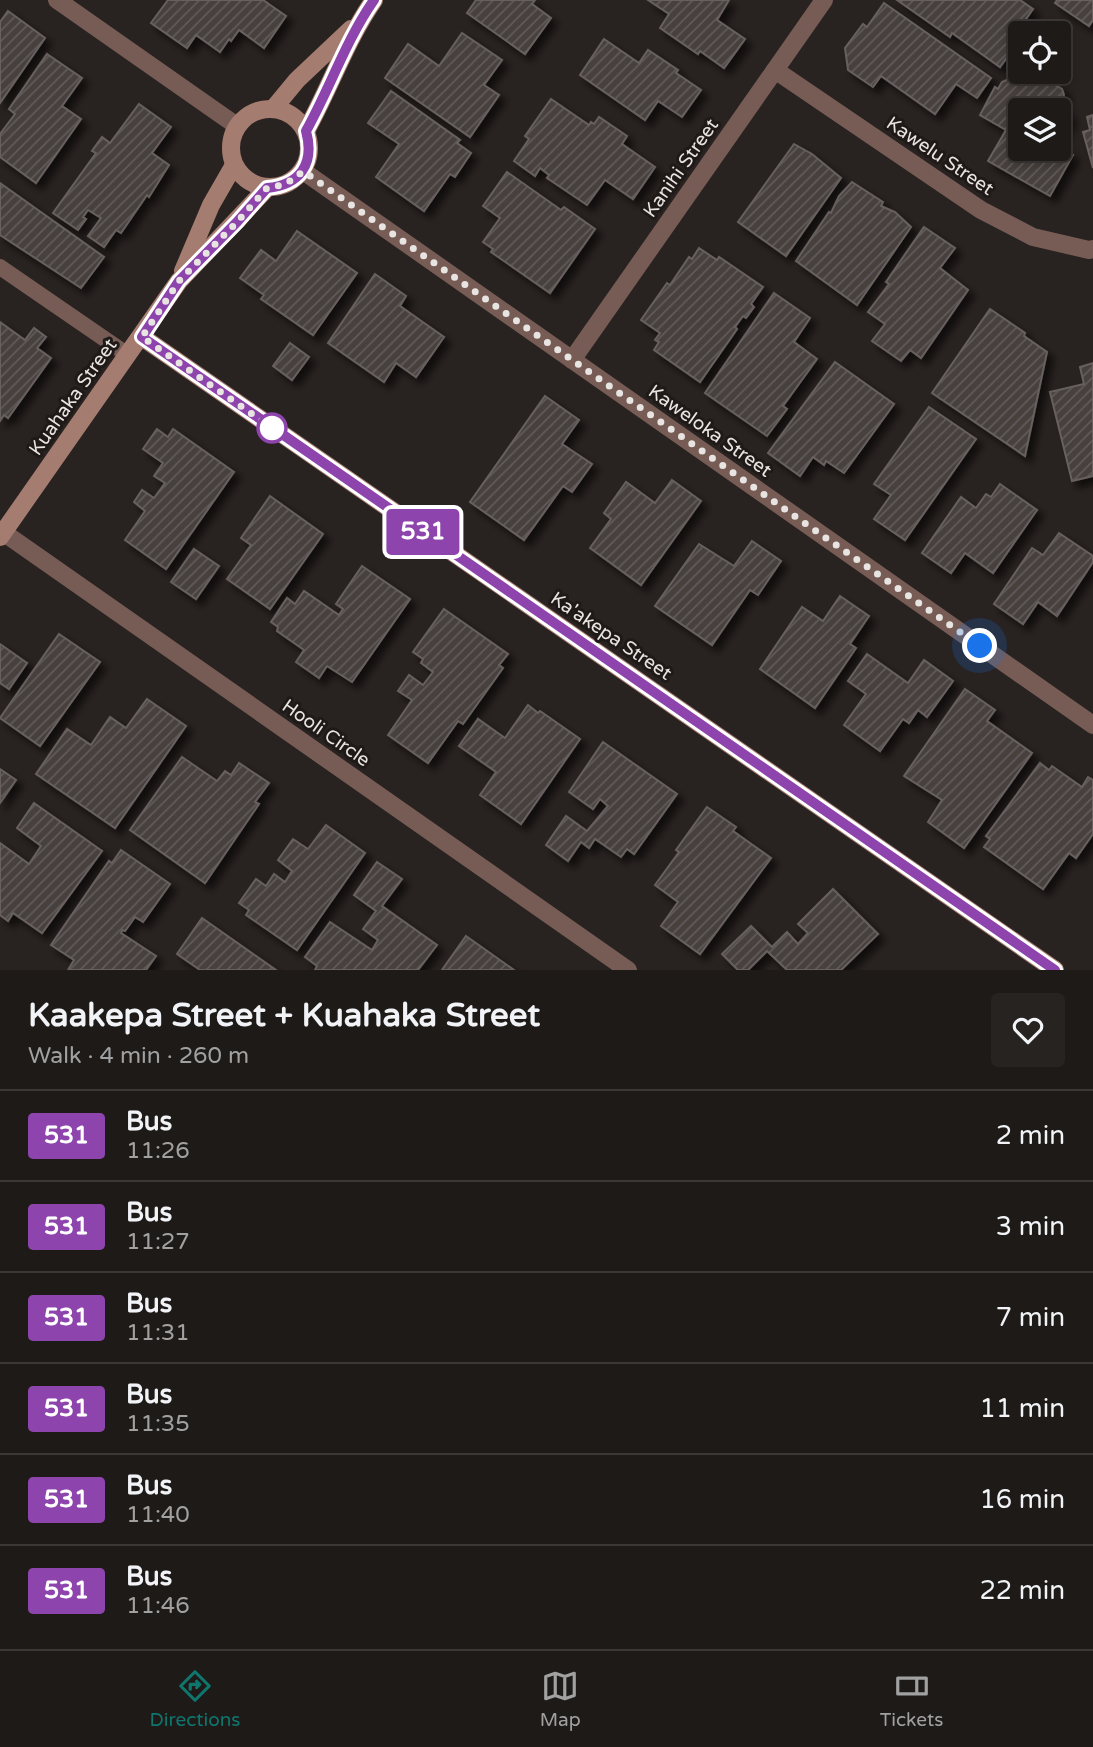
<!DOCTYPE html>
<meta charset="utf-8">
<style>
body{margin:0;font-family:"Varela Round",sans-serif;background:#262321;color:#f1f3f6;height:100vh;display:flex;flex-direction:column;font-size:26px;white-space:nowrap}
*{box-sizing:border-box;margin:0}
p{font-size:23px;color:#a1a1a2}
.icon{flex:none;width:38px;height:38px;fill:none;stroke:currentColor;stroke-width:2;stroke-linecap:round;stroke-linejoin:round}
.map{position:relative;height:970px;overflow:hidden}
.drawer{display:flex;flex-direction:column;background:#1e1a18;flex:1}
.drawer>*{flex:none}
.badge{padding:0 14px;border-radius:5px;font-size:24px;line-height:46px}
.controls{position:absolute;left:1008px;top:21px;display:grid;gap:14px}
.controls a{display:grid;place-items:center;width:63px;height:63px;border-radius:7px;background:#1e1a18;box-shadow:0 4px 10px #0003,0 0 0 2px #3c3837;font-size:35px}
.you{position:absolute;width:35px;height:35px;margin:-18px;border:5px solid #fff;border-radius:50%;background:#1a73e8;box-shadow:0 0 0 10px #1a73e833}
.map>.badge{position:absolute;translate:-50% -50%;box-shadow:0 0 0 4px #fff}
.round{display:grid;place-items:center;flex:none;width:74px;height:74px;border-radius:7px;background:#262321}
.head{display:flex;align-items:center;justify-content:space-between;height:119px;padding:0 28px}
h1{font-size:33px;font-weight:700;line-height:52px}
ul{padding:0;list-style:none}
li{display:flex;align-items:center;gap:21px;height:91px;padding:0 28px;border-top:2px solid #3c3837}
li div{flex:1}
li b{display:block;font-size:26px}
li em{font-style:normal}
li .badge{min-width:77px;font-weight:700;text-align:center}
.tab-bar{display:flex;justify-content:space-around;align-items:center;height:98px;border-top:2px solid #3c3837;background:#1e1a18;font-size:19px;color:#a1a1a2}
.tab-bar a{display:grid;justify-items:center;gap:4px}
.tab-bar .active{color:#0f766e}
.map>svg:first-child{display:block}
.building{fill:url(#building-hatch);stroke:#67605e;stroke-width:2;filter:url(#shadow)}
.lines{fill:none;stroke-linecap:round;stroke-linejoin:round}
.lane{stroke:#765c55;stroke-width:16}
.street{stroke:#765c55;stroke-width:18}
.secondary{stroke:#a47c70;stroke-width:18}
.line-casing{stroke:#fff;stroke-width:16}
.line{stroke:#8e44ad;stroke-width:10}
.walk{stroke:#e8e4e2;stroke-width:7;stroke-dasharray:0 12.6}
.stop-dot{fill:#fff;stroke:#8e44ad;stroke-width:3.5}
.labels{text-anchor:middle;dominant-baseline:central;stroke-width:6;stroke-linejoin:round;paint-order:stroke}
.street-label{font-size:19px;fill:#e8e4e2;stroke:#1f1917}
</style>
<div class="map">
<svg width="1093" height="970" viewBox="0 0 1093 970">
<defs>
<pattern id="building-hatch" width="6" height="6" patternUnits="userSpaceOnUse" patternTransform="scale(1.75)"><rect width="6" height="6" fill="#46403e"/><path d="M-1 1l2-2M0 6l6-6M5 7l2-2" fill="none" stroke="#615b5a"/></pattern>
<filter id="shadow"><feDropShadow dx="6" dy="6" stdDeviation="3.5" flood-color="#0009"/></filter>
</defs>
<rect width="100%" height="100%" fill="#282220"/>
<!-- building -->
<g class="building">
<path d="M168,0H263L286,16L264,48L239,30L231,41L229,39L220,52L196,35L187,48L151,23Z"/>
<path d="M476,0H535L532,4L551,18L525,54L467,13Z"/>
<path d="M648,0H729L717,20L745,39L724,68L700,51L698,54L660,28L669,14Z"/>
<path d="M897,0H1020L1033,9L1024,22L1028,25L1020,33L1016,41L1018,42L1000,67L952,33L950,37Z"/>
<path d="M1057,0H1093V20L1089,26L1055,3Z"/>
<path d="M884,3L991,78L977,98L956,84L935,114L881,76L873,87L848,70L845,48L863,24L867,27Z"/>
<path d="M8,11L45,38L0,103V22Z"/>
<path d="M462,33L502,60L484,85L499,95L470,137L385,78L408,44L439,66Z"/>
<path d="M604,39L639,63L648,50L678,70L676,73L701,90L682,117L658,101L645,120L580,75Z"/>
<path d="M47,54L82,78L62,106L81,119L36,183L0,157V134L15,114L9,109Z"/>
<path d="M1025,72H1040L1045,75L1043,78L1062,89L1064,95L1060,102L1065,105L1062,109L1070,117L1059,137V110H1020V149H1059V147L1073,155L1050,196L988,161L1006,130L980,115L995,87L998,89L1002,82Z"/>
<path d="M391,91L460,140L457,143L471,153L455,177L450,174L424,211L376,177L399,144L368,123Z"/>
<path d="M551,99L589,125L591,122L594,124L599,117L627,136L622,144L655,167L633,199L605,180L587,205L547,178L549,175L540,168L535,176L514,161L529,139L525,136Z"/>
<path d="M139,104L171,127L152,153L169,165L149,197L147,195L121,233L116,230L104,247L88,236L101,218L88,210L83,217L86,219L78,230L53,213L96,153L92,151L102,137L110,143Z"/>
<path d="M1093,115V168L1083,132L1090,130L1087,117Z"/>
<path d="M794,144L812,154L841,178L786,256L738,222Z"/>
<path d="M507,172L561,210L564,207L595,229L550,293L491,252L493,249L483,242L500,218L483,206Z"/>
<path d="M852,182L883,202L881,206L895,212L911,227L857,305L796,261L829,212L831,213L839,196Z"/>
<path d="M0,183L104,257L81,288L0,235Z"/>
<path d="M924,227L955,248L940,268L968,290L921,358L910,350L901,361L872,341L885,324L868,312L889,284L886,282Z"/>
<path d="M297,231L357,273L313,335L261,299L264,295L240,278L261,250L276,261Z"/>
<path d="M699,248L717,260L719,257L763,287L751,304L754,307L746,318L743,316L735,327L737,329L700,382L654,350L659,342L655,340L660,333L641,320L667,283L670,285L689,257L692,259Z"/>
<path d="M375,274L406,296L400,306L444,337L416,377L396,363L384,382L328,343Z"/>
<path d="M774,293L810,318L794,342L817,359L783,406L787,409L767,436L705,393Z"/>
<path d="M990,309L1025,333L1024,336L1047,352L1025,456L932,393Z"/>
<path d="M0,322L25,340L34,328L46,337L37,348L51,358L8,418L4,415L0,421Z"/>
<path d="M290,343L309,357L292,380L273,366Z"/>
<path d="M835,362L894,404L844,473L826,461L824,465L813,457L800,476L768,453Z"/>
<path d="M1093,363V476L1072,481L1050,392L1084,384L1080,367Z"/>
<path d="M545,396L579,420L562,444L592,464L572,492L563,486L524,540L470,502Z"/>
<path d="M929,407L976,439L905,540L874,519L891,495L874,484Z"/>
<path d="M157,429L168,437L173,429L234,472L166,569L125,540L145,511L134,502L142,490L154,498L165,483L154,476L163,463L143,449Z"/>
<path d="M672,480L701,501L641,585L590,548L611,519L604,513L626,482L655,503Z"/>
<path d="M1000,484L1037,510L993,573L965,553L951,573L922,553L961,497L976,508L986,494L991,497Z"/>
<path d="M270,496L323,534L270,609L227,579L251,545L241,538Z"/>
<path d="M1059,533L1093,556V562L1057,616L1038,602L1023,624L994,604L1032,548L1043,555Z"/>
<path d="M752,541L781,561L758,595L750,590L712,645L655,606L699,544L734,566Z"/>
<path d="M194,549L219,566L196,599L171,582Z"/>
<path d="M362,566L410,599L352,682L327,666L319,678L296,662L304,650L277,631L278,627L271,622L287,598L295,604L304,591L339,615L343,609L336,604Z"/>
<path d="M840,596L869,616L850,644L856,648L815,708L760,669L802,607L823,621Z"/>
<path d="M444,609L508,654L499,665L503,668L463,724L458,721L428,763L388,735L412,700L398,691L409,675L423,685L433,672L421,663L423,659L413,652Z"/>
<path d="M59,634L100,662L40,746L0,718Z"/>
<path d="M0,644L27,663L9,689L0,683Z"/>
<path d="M867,654L908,683L924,660L953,681L927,717L918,710L909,723L903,719L880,751L844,725L866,694L848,681Z"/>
<path d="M965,689L995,710L987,721L1032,753L964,848L928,822L942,800L904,776Z"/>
<path d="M147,699L186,726L115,828L36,774L67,729L91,745L110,717L126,728Z"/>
<path d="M528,705L538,713L540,711L580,739L521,824L480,795L496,772L459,746L478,719L505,738Z"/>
<path d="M603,742L677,794L634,854L627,849L621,857L595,839L589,848L581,842L568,861L546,845L566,816L587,831L608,806L600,799L593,809L569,792Z"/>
<path d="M182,757L217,781L225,771L231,775L239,763L269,783L255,802L259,804L205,883L130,830Z"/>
<path d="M1040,763L1049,770L1052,766L1082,787L1088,777L1093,780V834L1076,858L1069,853L1043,889L984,847L990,839L986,836Z"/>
<path d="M0,769L16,780L0,803Z"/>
<path d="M34,803L102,851L42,933L13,913L8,921L0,915V843L29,864L41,846L17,828Z"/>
<path d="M707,807L736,827L733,831L771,858L700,954L661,926L678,902L655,885L679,852L676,850Z"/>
<path d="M326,825L365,853L297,950L246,915L249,910L239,903L256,879L266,886L274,874L285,882L292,871L278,860L293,839L308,849Z"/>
<path d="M121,850L170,884L143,922L135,917L125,931L122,930L121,933L156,956L146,970H68L74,960L51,945L109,861L112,863Z"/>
<path d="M377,862L402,879L382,906L437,945L418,970H315L317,966L305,957L330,922L372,950L378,940L363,929L376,911L354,895Z"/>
<path d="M833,889L878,934L841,970H787L767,951L748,970H738L722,954L751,926L772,947L787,932L798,944L808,933L798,924Z"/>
<path d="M202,918L276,970H200L177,954Z"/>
<path d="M466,936L514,970H442Z"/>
</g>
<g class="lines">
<!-- lane -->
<path class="lane" d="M0,267L128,355"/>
<!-- street -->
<g class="street">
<path d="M57,0L237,126"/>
<path d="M775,70L981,210L1033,237L1089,250L1093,249"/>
<path d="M303,171L1093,725"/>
<path d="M572,360L824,0"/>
<path d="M0,530L628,970"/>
</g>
<!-- secondary -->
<g class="secondary">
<circle cx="270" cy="148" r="39"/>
<path d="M273,109L297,80L351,29"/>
<path d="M306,131C330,88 346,40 374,0"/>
<path d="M183,271L211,205L234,165"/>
<path d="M142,337L1055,970"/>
<path d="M0,537L179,281L267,188"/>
</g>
</g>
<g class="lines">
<!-- line casing -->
<g class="line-casing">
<path id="line" d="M374,0C346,40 330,88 306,131C315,164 300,185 267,188L237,222L179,281L142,337L1055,970"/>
</g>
<!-- line -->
<use href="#line" class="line"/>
<!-- walk -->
<path class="walk" d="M272,428L142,337L179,281L237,222L267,188C282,186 291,182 303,171L980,646"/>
</g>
<!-- markers -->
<circle class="stop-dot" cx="272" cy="428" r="14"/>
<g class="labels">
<!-- street labels -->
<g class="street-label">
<text transform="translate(940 156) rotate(34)">Kawelu Street</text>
<text transform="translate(681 168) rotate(-55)">Kanihi Street</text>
<text transform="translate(73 397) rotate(-55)">Kuahaka Street</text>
<text transform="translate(710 431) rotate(35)">Kaweloka Street</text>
<text transform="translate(611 636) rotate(34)">Ka'akepa Street</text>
<text transform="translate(326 733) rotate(35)">Hooli Circle</text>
</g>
</g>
</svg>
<div class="controls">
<a><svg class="icon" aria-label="locate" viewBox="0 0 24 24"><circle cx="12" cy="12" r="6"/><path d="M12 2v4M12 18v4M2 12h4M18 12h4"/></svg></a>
<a><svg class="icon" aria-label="layers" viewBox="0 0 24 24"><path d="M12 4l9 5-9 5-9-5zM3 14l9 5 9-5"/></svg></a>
</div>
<div class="you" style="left:980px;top:646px"></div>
<b class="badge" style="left:423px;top:532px;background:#8e44ad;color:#fff">531</b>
</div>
<section class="drawer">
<div class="head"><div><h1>Kaakepa Street + Kuahaka Street</h1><p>Walk · 4 min · 260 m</p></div><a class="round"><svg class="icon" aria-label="heart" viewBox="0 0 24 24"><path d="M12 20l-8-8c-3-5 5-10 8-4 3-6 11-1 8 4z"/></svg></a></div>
<ul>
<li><span class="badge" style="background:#8e44ad;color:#fff">531</span><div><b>Bus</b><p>11:26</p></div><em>2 min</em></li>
<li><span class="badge" style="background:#8e44ad;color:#fff">531</span><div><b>Bus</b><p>11:27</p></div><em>3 min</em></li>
<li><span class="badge" style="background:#8e44ad;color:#fff">531</span><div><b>Bus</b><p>11:31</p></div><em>7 min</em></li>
<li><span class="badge" style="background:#8e44ad;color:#fff">531</span><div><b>Bus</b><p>11:35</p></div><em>11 min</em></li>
<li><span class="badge" style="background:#8e44ad;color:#fff">531</span><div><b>Bus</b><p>11:40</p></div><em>16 min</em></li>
<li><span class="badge" style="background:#8e44ad;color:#fff">531</span><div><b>Bus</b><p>11:46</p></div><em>22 min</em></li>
</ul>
</section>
<nav class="tab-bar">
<a class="active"><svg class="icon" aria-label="directions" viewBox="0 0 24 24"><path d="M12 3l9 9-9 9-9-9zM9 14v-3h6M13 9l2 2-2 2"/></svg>Directions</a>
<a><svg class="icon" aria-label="map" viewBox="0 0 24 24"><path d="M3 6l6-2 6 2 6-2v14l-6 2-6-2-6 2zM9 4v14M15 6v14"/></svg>Map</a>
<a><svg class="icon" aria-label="tickets" viewBox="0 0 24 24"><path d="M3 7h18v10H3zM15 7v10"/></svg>Tickets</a>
</nav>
